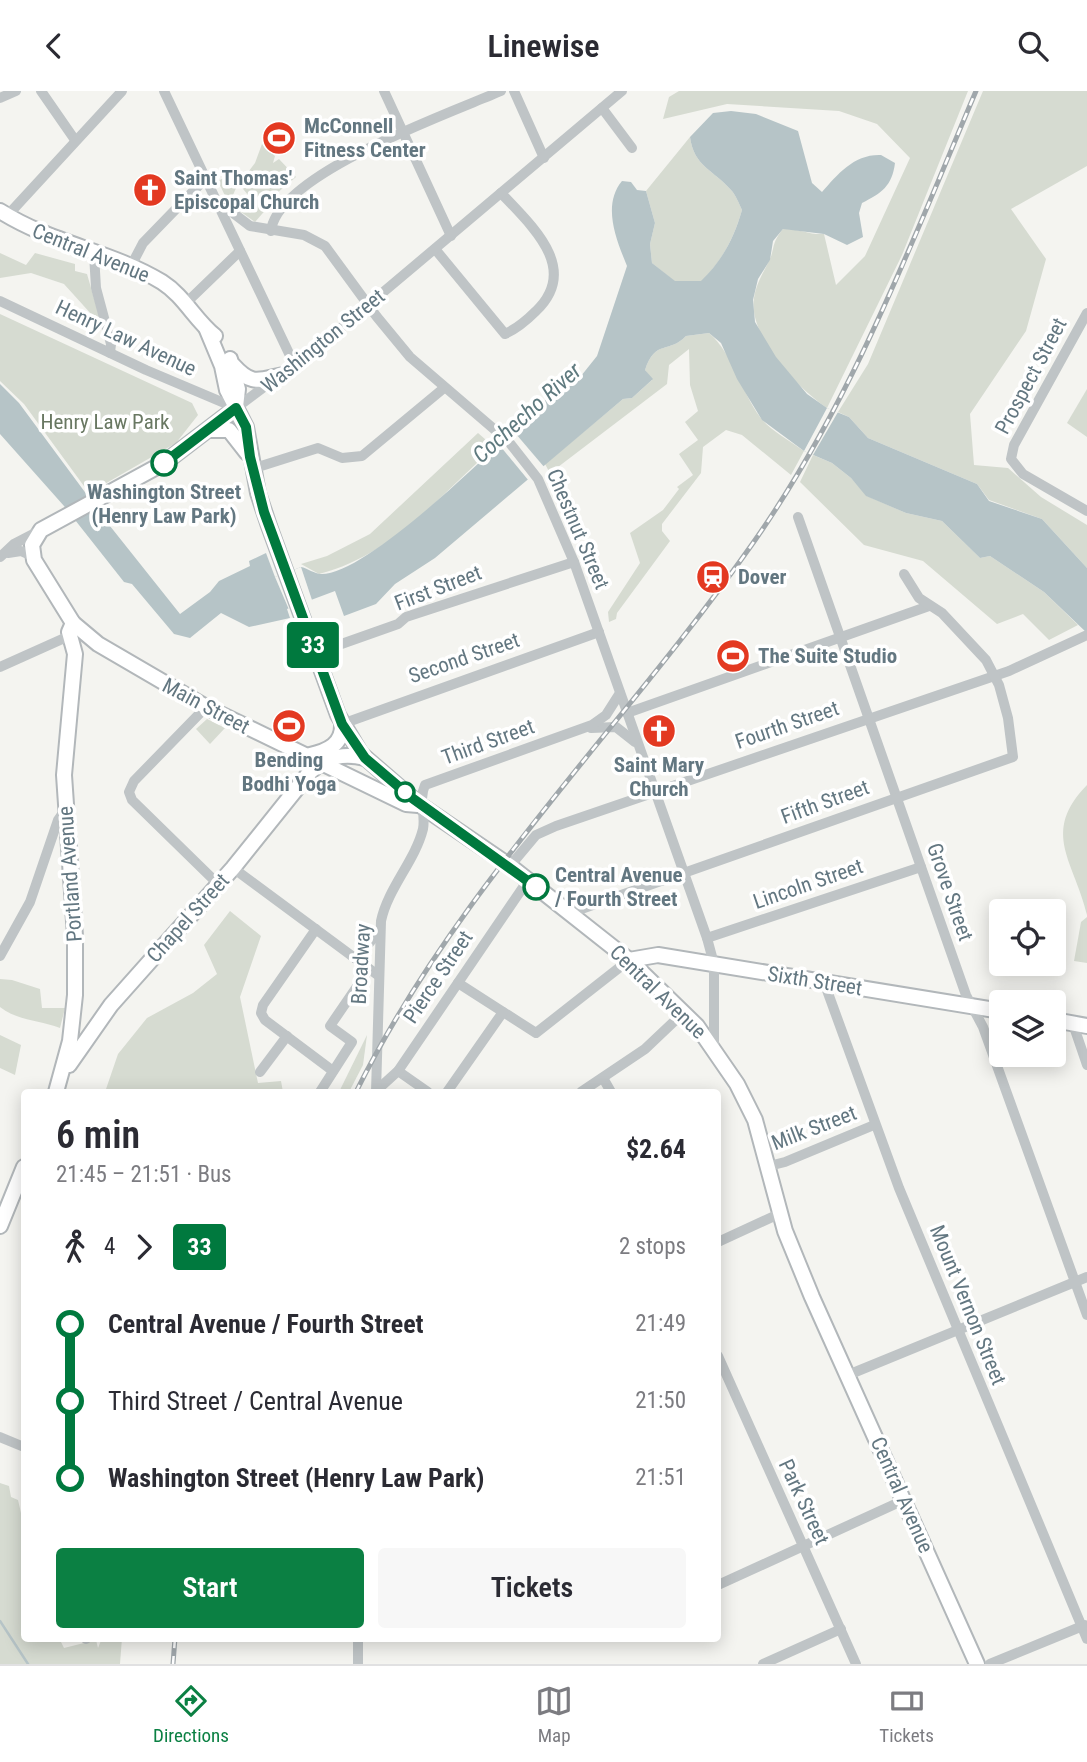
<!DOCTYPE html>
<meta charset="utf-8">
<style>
body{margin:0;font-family:"Roboto Condensed",sans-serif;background:#f7f7f7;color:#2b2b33;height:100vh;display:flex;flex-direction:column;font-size:26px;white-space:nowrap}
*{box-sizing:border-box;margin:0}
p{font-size:23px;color:#7c7c81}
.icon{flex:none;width:38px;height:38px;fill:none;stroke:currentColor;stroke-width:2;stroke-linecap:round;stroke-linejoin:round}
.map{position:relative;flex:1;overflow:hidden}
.drawer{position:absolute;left:21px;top:998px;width:700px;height:553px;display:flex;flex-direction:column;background:#fff;border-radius:7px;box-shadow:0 4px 18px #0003}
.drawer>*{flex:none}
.badge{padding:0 14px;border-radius:5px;font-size:24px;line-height:46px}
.buttons{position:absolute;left:989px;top:808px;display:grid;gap:14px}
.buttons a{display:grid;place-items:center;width:77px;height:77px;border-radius:7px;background:#fff;box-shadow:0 4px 18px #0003;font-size:35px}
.map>.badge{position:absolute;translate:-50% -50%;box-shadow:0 0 0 4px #fff}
.legs{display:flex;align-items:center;gap:10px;height:77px;padding:0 35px;font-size:23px}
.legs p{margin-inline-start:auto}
.summary{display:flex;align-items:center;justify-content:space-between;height:119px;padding:0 35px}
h1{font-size:38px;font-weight:600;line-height:52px}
.button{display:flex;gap:14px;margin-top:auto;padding:14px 35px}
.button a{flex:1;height:80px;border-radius:7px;background:#0b8043;color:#fff;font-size:28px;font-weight:600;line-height:80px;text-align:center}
.button a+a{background:#f7f7f7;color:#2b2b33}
ul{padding:0 35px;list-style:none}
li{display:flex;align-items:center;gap:24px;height:77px;font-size:26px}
li i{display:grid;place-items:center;width:10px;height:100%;margin:0 9px;background:currentColor}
li i::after{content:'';width:18px;height:18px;margin:-9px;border:5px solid;border-radius:50%;background:#fff}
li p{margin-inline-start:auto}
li:first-child i{background:linear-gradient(#0000 50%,currentColor 0)}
li:last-child i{background:linear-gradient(currentColor 50%,#0000 0)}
header{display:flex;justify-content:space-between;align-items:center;height:91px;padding:0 35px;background:#fff;font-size:32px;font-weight:600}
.dock{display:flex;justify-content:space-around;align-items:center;height:98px;border-top:2px solid #e1e1e2;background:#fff;font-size:19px;color:#7c7c81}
.dock a{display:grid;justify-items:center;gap:4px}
.dock .on{color:#0b8043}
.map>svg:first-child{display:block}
.green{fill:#d6dbd1}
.water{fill:#b6c4c7}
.pier{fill:#f4f4f0}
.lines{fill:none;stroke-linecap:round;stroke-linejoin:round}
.stream{stroke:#b6c4c7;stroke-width:2.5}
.major-casing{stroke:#b2b7ba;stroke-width:18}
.minor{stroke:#bfc4c6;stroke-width:10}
.major{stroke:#fff;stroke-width:14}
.rail-casing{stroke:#a0a7ab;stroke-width:5}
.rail{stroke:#fff;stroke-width:2.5;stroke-dasharray:8;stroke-linecap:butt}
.line-1-casing{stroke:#fff;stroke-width:16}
.line-1{stroke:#00793e;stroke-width:10}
.stop-1-dot{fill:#fff;stroke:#00793e;stroke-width:3.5}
.labels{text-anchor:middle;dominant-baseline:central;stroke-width:7;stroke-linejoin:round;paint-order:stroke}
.poi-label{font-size:21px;font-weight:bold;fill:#637781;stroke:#fff;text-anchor:start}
.street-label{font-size:21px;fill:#637781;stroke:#fff}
.park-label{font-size:21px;fill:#697862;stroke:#fff}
.stop-label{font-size:21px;font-weight:bold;fill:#637781;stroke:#fff}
.water-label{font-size:23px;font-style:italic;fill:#5f7a7f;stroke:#fff}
</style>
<header><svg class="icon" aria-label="back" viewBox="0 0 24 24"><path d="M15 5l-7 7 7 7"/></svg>Linewise<svg class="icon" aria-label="search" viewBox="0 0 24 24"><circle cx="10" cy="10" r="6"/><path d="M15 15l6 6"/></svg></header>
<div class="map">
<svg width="1087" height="1573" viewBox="0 0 1087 1573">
<rect width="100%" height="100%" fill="#f4f4f0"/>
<!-- green -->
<g class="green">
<path d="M679,0H968L902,164L827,317C798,297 748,246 754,207C756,194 762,184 768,172C776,157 770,154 783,138C798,137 809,144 824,143L836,194L865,165L910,67L877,33L839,20L727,13L663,28L669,6Z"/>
<path d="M983,0H1087V75L1011,118L1046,168L1026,240L970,323L974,374L1008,377L1041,406L1087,434V477L1042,428L989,409L977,393L868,347L849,326L838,321L868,273Z"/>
<path d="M690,46C694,76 714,79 731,99C736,104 739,113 742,119C734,147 722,170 701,191L674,190L652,172L650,153L655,132L646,100Z"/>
<path d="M262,53L275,65L273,72L279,68L296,86L270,108L248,104L239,93L255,72Z"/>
<path d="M233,82L240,88L233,104L227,109L218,90Z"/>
<path d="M248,107L267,110L269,115L255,131L234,116Z"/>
<path d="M0,162L26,174L35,162L75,173V180L87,183L102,235L64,193L31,182L0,187Z"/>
<path d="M0,223L192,312L198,324L176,352L89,402L24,313L0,290Z"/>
<path d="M709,242C733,263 741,300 760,326C770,339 790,350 804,360L791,384L742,344L726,339L703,356L701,382L662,433V440L670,450L617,522L616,528L609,531L608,521L640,472L630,442L663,419L679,398L677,396L693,384L679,363L698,349L685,331L698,320L690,294L689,258L669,274L667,293L558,376L559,383L552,386L545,373L623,308L632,307L652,289L645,279C655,248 669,263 686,245Z"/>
<path d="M1087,298V346L1067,332Z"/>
<path d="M478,342L494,356C441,404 391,465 319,483L301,473L327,465L370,443Z"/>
<path d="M813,364L832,372L851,387L867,405L906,422L942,430L980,467L990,465L1044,501L1078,534L1049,549L1023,523L997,533L923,470L864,454L800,391Z"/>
<path d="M207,628L225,637L210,653L196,638Z"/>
<path d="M1087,694V824C1075,771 1040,742 1087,694Z"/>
<path d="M230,820L261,845L240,906L258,992L281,990L283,1001H105L118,963L147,927L193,902L217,883L204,854Z"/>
<path d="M1087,826V872L1074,870L1081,831Z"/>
<path d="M0,888L12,889L40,898L42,917H65L60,937C39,929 18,930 0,916Z"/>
<path d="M0,944L21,954L15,984L0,977Z"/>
<path d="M367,944L363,974L349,1001H339Z"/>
<path d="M0,1392L9,1395L11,1406L18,1409L24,1435V1547H59L64,1557L96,1549L98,1557L102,1547H122L120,1573H0Z"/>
</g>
<!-- water -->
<path class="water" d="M731,20L756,23L798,40L812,92L822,101C838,83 854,63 881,64L895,72C892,95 882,102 862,112L859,122L863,146L847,154L824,143L783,138L773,150L770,169L758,188L753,209L755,231L776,266L807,303L827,317L849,326L868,347L977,393L989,410L1042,428L1087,477V542L1044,501L990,465L980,467L942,430L906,422L866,405L851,387L832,372L804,360L762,329L737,288L721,252L709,242L686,245C669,263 655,248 645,279L653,288L632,307L623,308L435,467L395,493L376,513L344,525L335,500L287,518L290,527L249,536L221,522L190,547L174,543L132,493L124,491L64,415L0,343V293L19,312L110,435L180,523L210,501L219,490L250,475L249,470L266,462L275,486L301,476C307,477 315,483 321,483C371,484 511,340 553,302L581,285L597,265L627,175C616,148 602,114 622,90L631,91L637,99L646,100L655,132L650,153L652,172L675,190H701C722,170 734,147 742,119C739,113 736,104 731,99C714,79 694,76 690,46L713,22Z"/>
<!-- pier -->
<g class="pier">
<path d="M827,317L838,321L813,364L804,360Z"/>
<path d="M510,336L545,377L529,390L496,350Z"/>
<path d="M301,476L313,512L291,520L293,528L275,486Z"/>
</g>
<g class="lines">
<!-- stream -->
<path class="stream" d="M0,1530L28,1573"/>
<!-- major casing -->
<g class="major-casing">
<g id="major">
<path d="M0,120C52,153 111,160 162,191C184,205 195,229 215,245"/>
<path d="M207,239L222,275L227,299L246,336L258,402L269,435L338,624L361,663L420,714L510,775L629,869L697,935L737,993L755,1029L785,1140L812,1206L977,1573"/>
<path d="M230,268L238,298L236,316"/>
<path d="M233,274C252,295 258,289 283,284"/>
<path d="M236,317L164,372L41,439L32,454L34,469L73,532L98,553L206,616L406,713L418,714"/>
<path d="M208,339H229L247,362"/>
<path d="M310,664C328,660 343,653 342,633"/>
<path d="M629,869L658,864L1001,920"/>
<path d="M1054,929L1087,935"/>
<path d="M69,974L111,914L233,777L310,681C326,665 344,662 365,667"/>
<path d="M56,1001L70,950L75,904V845L64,684L75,563L69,541L73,532"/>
<path d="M0,1135L24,1076"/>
</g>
</g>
<!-- minor -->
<g class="minor">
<path d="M41,0L75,49"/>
<path d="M164,0L295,275"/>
<path d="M384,0L451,145"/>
<path d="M514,0L544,67"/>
<path d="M0,7L16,0"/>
<path d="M602,17L632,57"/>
<path d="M220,112L250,135L304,144L325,155L377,226L410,266L509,351L538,388L574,471L707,847L714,873V956"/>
<path d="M7,125L122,0"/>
<path d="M271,140C277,83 450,22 501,0"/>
<path d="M435,158L505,243C516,238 527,229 536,220C580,178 533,136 501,102"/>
<path d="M94,163L96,197L111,253L110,262"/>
<path d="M131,175L143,152L206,87"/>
<path d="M0,210L146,279L236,317L324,251L622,0"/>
<path d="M186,212L240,160"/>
<path d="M1087,222L1014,354L1011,368L1023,383L1087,420"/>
<path d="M252,378L318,357L342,367L362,365L444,297"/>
<path d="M798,426L966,904L983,936L1087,1224"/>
<path d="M8,462L21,460L32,465"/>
<path d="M0,466L14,453L41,439"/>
<path d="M316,562L398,533L406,526L574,471"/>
<path d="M0,576L69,545"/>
<path d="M206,616L134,690L129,701L132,709L218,793"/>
<path d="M627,622L929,515"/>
<path d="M342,633L599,541"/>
<path d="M591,637L616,636L635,651"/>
<path d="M510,775L536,744L556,735L1009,580L1087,544"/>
<path d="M233,777L379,885"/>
<path d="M570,822L1013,666L1008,627L999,594L986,569L942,522L919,507L904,483"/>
<path d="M316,838L263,914L261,922L265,929L333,980"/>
<path d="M707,847L921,776"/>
<path d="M0,865L30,811L58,729L65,719"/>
<path d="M356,868L380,839"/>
<path d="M824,891L899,1097L1087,1548"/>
<path d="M458,892L536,942L629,869"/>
<path d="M1073,933L1087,974"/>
<path d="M398,980L428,1001"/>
<path d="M260,981L287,945"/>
<path d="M603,987L611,1001"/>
<path d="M376,1000L398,980L528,789"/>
<path d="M320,1001L352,951L330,935L369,878"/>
<path d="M376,1001L381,830C388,797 415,770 423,738C426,722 418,710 425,694L592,634L606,624L620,602"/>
<path d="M447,1001L503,921"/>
<path d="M581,1001L645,958L684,921"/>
<path d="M769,1075L785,1071L874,1034"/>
<path d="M718,1151L781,1122"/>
<path d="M718,1265L856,1573"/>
<path d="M848,1284L1087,1186"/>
<path d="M0,1346L24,1356"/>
<path d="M718,1494L904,1409"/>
<path d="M86,1547V1548"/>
<path d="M358,1573V1547"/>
<path d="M763,1573L841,1538"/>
<path d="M990,1573L1085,1534"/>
</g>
<!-- major -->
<use href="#major" class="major"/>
<!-- rail casing -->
<g class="rail-casing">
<g id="rail">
<path d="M356,1001C457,797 623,637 753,452C850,314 910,156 976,0"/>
<path d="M173,1573L175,1547"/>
</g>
</g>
<!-- rail -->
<use href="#rail" class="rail"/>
</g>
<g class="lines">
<!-- line-1 casing -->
<g class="line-1-casing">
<path id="line-1" d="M164,372L236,317L246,336L250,366L264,421L342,633L365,667L412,707L536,796"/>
</g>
<!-- line-1 -->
<use href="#line-1" class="line-1"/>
</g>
<!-- icons -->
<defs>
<g id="stadium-disc" transform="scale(1.75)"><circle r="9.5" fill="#e33921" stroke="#fff"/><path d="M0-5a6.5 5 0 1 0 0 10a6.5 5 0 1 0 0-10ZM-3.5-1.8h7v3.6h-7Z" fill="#fff"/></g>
<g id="church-disc" transform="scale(1.75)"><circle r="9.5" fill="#e33921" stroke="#fff"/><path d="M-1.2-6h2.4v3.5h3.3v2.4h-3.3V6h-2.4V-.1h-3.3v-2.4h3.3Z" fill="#fff"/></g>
<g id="station-disc" transform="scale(1.75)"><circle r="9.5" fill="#e33921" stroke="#fff"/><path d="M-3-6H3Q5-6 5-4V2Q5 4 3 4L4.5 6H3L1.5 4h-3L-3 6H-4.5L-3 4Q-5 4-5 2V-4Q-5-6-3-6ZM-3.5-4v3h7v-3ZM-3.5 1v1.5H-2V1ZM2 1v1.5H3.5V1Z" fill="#fff"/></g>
</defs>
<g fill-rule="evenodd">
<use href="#stadium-disc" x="279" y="47"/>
<use href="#church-disc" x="150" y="99"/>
<use href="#station-disc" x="713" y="486"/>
<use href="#stadium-disc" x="733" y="565"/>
<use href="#stadium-disc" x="289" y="635"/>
<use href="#church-disc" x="659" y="640"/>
</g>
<!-- markers -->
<g class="stop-1-dot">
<circle cx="164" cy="372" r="12"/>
<circle cx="405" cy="701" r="9"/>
<circle cx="536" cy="796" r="12"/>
</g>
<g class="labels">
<!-- poi labels -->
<g class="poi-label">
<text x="304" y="35">McConnell<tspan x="304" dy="24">Fitness Center</tspan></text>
<text x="174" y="87">Saint Thomas'<tspan x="174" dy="24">Episcopal Church</tspan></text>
<text x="738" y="486">Dover</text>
<text x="758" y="565">The Suite Studio</text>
<text x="289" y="669" text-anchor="middle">Bending<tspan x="289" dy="24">Bodhi Yoga</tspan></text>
<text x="659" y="674" text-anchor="middle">Saint Mary<tspan x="659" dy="24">Church</tspan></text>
</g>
<!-- street labels -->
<g class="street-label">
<text transform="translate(91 162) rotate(22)">Central Avenue</text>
<text transform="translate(126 247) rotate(25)">Henry Law Avenue</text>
<text transform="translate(323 250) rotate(-39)">Washington Street</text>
<text transform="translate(1031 285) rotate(-62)">Prospect Street</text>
<text transform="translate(578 438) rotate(67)">Chestnut Street</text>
<text transform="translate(438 497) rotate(-21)">First Street</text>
<text transform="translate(464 567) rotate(-19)">Second Street</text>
<text transform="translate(206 615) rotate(28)">Main Street</text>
<text transform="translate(787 634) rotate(-19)">Fourth Street</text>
<text transform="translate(488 651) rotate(-20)">Third Street</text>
<text transform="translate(825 711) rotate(-20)">Fifth Street</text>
<text transform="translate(70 783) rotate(-94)">Portland Avenue</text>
<text transform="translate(808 793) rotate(-19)">Lincoln Street</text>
<text transform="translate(950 801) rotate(71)">Grove Street</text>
<text transform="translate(188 827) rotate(-48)">Chapel Street</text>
<text transform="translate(361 873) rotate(-87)">Broadway</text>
<text transform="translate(438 886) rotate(-56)">Pierce Street</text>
<text transform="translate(815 890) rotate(9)">Sixth Street</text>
<text transform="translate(658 901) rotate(44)">Central Avenue</text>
<text transform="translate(814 1037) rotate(-21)">Milk Street</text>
<text transform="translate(968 1214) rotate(68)">Mount Vernon Street</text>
<text transform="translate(902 1404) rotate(66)">Central Avenue</text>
<text transform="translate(804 1411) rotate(65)">Park Street</text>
</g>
<!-- park labels -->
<g class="park-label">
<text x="105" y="331">Henry Law Park</text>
</g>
<!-- stop labels -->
<g class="stop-label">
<text x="164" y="401">Washington Street<tspan x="164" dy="24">(Henry Law Park)</tspan></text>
<text x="555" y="784" text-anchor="start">Central Avenue<tspan x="555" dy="24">/ Fourth Street</tspan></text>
</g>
<!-- water labels -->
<g class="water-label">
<text transform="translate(527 322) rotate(-42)">Cochecho River</text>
</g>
</g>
</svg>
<div class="buttons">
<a><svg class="icon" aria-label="locate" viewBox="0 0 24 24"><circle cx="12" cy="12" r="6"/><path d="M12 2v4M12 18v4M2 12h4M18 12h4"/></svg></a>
<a><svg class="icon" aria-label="layers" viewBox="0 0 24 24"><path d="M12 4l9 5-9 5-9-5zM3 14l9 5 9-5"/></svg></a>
</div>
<b class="badge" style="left:313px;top:554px;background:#00793e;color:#fff">33</b>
<section class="drawer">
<div class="summary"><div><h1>6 min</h1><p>21:45 – 21:51 · Bus</p></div><b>$2.64</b></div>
<div class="legs"><svg class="icon" aria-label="walk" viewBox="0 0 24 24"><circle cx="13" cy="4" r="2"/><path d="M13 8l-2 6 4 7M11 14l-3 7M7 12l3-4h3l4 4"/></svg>4<svg class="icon" aria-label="forward" viewBox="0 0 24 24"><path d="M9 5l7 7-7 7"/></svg><b class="badge" style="background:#00793e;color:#fff">33</b><p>2 stops</p></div>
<ul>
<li><i style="color:#00793e"></i><b>Central Avenue / Fourth Street</b><p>21:49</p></li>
<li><i style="color:#00793e"></i><span>Third Street / Central Avenue</span><p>21:50</p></li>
<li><i style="color:#00793e"></i><b>Washington Street (Henry Law Park)</b><p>21:51</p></li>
</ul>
<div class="button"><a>Start</a><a>Tickets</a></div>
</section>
</div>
<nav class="dock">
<a class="on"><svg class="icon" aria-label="directions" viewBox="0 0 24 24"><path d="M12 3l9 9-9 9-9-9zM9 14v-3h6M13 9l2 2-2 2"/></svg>Directions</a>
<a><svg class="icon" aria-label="map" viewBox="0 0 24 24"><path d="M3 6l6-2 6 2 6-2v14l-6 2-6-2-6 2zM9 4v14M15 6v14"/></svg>Map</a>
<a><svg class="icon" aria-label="tickets" viewBox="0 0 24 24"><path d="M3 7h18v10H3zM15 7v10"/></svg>Tickets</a>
</nav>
